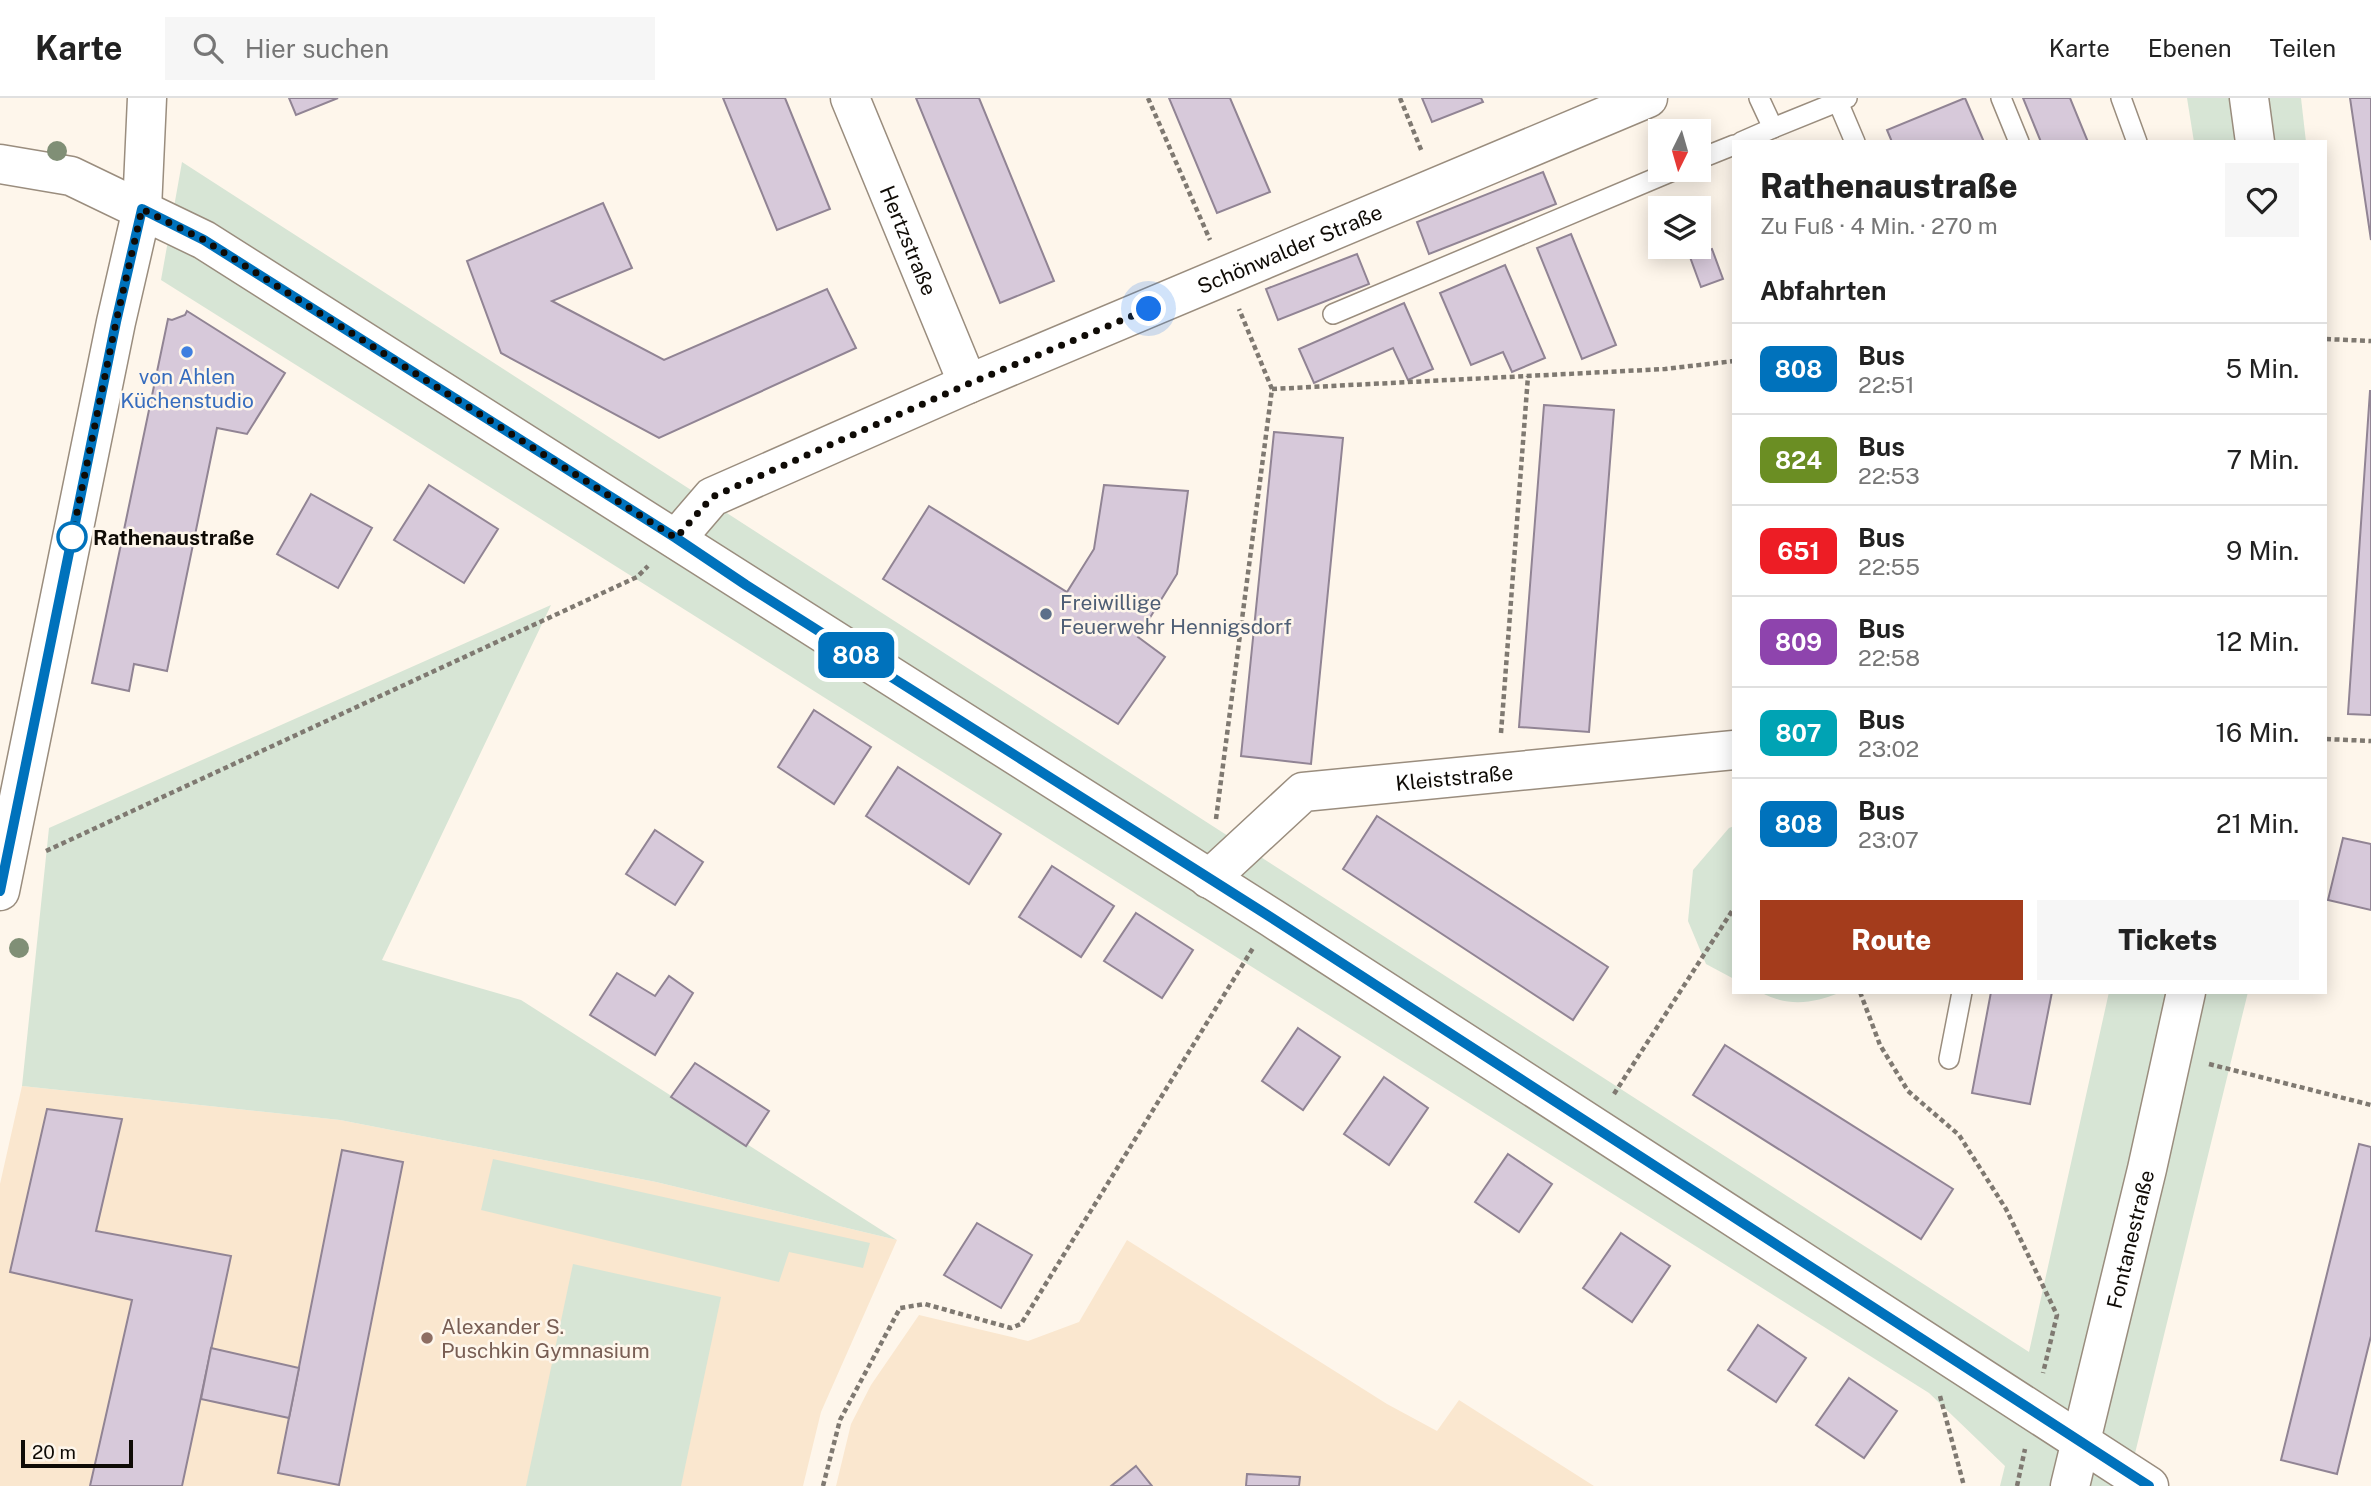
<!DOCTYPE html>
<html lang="de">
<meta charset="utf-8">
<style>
body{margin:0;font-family:"Public Sans",sans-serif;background:#f6f6f6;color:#222;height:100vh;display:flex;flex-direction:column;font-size:26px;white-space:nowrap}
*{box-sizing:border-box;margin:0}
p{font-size:23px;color:#767676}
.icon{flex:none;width:38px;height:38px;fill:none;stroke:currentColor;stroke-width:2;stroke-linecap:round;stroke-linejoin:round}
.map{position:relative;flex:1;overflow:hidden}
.sheet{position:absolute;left:1732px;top:42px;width:595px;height:854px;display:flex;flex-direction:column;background:#fff;border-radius:0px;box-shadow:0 4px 18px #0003}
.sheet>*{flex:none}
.badge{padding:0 14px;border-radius:10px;font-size:24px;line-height:46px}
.needle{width:46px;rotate:185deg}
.fabs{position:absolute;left:1648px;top:21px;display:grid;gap:14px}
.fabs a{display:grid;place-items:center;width:63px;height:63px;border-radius:0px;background:#fff;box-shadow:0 4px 18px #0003;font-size:35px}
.scale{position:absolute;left:21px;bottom:18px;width:112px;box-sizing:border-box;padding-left:7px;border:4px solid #0f0b06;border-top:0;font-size:19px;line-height:24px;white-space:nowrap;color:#0f0b06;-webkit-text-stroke:5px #fef6eb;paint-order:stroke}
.you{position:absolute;width:35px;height:35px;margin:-18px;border:5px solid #fff;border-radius:50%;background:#1a73e8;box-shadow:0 0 0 10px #1a73e833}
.map>.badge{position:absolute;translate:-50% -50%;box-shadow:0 0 0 4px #fff}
h2{padding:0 28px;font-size:26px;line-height:63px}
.round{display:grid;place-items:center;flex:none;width:74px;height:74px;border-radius:0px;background:#f6f6f6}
.overview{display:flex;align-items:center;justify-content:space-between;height:119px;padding:0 28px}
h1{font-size:33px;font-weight:800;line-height:52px}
.action{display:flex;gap:14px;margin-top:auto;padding:14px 28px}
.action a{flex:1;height:80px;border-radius:0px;background:#a43c1c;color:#fff;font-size:28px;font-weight:800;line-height:80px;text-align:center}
.action a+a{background:#f6f6f6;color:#222}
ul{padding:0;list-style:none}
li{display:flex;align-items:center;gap:21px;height:91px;padding:0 28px;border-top:2px solid #e0e0e0}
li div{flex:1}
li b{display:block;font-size:26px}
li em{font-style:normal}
li .badge{min-width:77px;font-weight:700;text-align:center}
header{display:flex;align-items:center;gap:42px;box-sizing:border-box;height:98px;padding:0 35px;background:#fff;border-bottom:2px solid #e0e0e0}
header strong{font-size:33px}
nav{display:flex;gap:38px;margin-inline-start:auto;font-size:24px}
.search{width:490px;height:63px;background:#f6f6f6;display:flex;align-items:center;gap:18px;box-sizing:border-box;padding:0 24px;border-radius:0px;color:#767676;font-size:26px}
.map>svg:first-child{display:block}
.built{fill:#fae7cf}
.green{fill:#d7e5d5}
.building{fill:#d7c9da;stroke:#918494;stroke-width:2}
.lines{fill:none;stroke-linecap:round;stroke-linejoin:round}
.lane-casing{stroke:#9a8d7e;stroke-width:22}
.street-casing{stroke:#9a8d7e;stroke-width:41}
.secondary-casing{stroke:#9a8d7e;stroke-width:41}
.path{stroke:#7f7971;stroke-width:4.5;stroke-dasharray:5 3.5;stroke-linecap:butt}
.lane{stroke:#fff;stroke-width:19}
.street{stroke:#fff;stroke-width:38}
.secondary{stroke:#fff;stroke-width:38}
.tree{fill:#808f76}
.line-casing{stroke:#fff;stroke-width:16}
.line{stroke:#0072bc;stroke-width:10}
.walk{stroke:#0f0b06;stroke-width:7;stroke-dasharray:0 12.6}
.shop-dot{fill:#3f7fe0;stroke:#fef6eb;stroke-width:2.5}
.stop-dot{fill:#fff;stroke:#0072bc;stroke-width:3.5}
.service-dot{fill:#5c6f8a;stroke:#fef6eb;stroke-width:2.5}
.education-dot{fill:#8d6e63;stroke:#fef6eb;stroke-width:2.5}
.labels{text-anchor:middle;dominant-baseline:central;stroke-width:5;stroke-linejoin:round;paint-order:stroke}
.street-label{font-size:21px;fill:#0f0b06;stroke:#fef6eb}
.shop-label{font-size:21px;fill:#366cbe;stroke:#fef6eb}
.stop-label{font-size:21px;font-weight:bold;fill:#0f0b06;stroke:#fef6eb;text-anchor:start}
.service-label{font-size:21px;fill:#4e5e75;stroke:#fef6eb;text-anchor:start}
.education-label{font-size:21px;fill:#785e54;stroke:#fef6eb;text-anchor:start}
</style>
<header>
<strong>Karte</strong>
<div class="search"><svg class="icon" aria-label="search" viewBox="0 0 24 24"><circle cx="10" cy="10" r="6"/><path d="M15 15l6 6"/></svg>Hier suchen</div>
<nav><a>Karte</a><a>Ebenen</a><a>Teilen</a></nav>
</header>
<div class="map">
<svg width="2371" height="1388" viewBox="0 0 2371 1388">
<rect width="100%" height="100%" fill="#fef6eb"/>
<!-- built -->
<g class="built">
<path d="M22,988L340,1022L656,1084L897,1142L821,1314L803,1388H0V1086Z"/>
<path d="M1127,1142L1387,1306L1437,1333L1459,1302L1594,1388H836L851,1326L871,1287L919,1217L1028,1243L1079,1224Z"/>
</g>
<!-- green -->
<g class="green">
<path d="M2187,0H2301L2306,44H2194Z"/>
<path d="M182,64L2029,1254L2109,894H2248L2127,1388H2000L2005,1368L1929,1295L161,182Z"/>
<path d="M551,507L382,862L521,902L897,1142L656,1084L340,1022L22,988L49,730Z"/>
<path d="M1734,728V881L1706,866L1688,823L1693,772L1729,730Z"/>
<path d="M1760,894H1841C1813,906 1787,909 1760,894Z"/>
<path d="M493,1061L870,1145L863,1170L789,1154L779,1184L481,1112Z"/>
<path d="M573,1166L721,1199L681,1388H526Z"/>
</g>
<!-- building -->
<g class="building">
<path d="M289,0H338L296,17Z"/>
<path d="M723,0H785L830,111L777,132Z"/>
<path d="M916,0H979L1054,183L1000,205Z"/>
<path d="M1169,0H1230L1270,94L1217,115Z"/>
<path d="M1422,0H1481L1483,4L1432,24Z"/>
<path d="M1965,0L1984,44H1892L1887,32Z"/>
<path d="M2023,0H2070L2088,44H2041Z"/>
<path d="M2350,0H2371V142Z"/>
<path d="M1543,74L1556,106L1429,156L1417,124Z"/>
<path d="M603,105L632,170L552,203L664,262L827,191L856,250L659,340L501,255L467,163Z"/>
<path d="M1571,136L1616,247L1582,261L1537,150Z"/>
<path d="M1712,151L1723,181L1701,189L1690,159Z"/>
<path d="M1357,156L1369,186L1278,222L1266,191Z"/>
<path d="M1505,167L1545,260L1512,274L1503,254L1471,267L1440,195Z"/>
<path d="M1404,205L1433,271L1408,282L1393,250L1314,285L1299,251Z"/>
<path d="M187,213L285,275L247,336L217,330L167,573L134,566L129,593L92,585L168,221L172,222L185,217Z"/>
<path d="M2370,293H2371V617L2348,616Z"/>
<path d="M1544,307L1614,312L1589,634L1519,629Z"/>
<path d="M1274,334L1343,340L1311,666L1241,658Z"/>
<path d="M429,387L498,431L464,485L394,442Z"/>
<path d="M1104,387L1188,393L1177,476L1138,539L1165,559L1118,626L883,481L929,408L1067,494L1094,451Z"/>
<path d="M311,396L372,430L338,490L277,456Z"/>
<path d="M814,612L871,649L834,706L778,669Z"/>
<path d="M898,669L1001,736L969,786L866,718Z"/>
<path d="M1377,718L1608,869L1573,922L1343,771Z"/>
<path d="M655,732L703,764L675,807L626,776Z"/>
<path d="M2343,740L2371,746V812L2328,802Z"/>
<path d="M1052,768L1114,808L1081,859L1019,819Z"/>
<path d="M1136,815L1193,852L1162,900L1104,863Z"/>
<path d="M617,875L655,898L669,878L693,895L655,957L590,917Z"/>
<path d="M1991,894H2052L2030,1006L1972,995Z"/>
<path d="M1298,930L1340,959L1303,1012L1262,983Z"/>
<path d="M1725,947L1953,1091L1921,1141L1693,997Z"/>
<path d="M695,965L769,1013L746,1048L671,999Z"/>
<path d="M1384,979L1428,1010L1389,1067L1344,1036Z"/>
<path d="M47,1011L122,1021L96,1133L231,1158L182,1388H90L132,1202L10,1174Z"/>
<path d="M2359,1046L2371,1049V1238L2337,1376L2281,1362Z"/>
<path d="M342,1052L403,1064L339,1387L278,1375Z"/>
<path d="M1508,1056L1552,1086L1519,1134L1475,1104Z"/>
<path d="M977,1125L1032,1157L1001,1210L944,1177Z"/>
<path d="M1621,1135L1670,1168L1632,1224L1583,1190Z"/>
<path d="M1758,1227L1806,1260L1776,1304L1728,1272Z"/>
<path d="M211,1250L299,1270L289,1320L201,1301Z"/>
<path d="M1849,1280L1897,1313L1864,1360L1816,1327Z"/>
<path d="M1136,1368L1152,1388H1111Z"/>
<path d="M1247,1376L1300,1379L1299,1388H1246Z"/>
</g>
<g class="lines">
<!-- lane casing -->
<g class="lane-casing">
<g id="lane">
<path d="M1759,0L1773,30L1847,0"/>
<path d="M2001,0L2019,44"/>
<path d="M2121,0L2137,44"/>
<path d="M1838,4L1855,44"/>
<path d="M1741,44L1773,30"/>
<path d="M1699,61L1734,47"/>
<path d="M1333,216L1675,72"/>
<path d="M1949,961L1962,894"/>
</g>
</g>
<!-- street casing -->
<g class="street-casing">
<g id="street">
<path id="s1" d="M850,0L968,286"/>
<path d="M0,66L71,78L204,142L1272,820L2149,1388"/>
<path id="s2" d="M676,441L712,399L968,286L1648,0"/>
<path id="s3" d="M1209,781L1303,694L1734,652"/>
<path d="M0,793L116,224L142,111L147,0"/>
</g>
</g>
<!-- secondary casing -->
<g class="secondary-casing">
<g id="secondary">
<path d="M2249,0L2255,44"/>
<path id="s4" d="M2070,1388L2147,1071L2186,894"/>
</g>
</g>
<!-- path -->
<g class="path">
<path d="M1148,0L1210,142"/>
<path d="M1400,0L1422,54"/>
<path d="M2326,241L2371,243"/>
<path d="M1272,291L1665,271L1734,263"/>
<path d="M1501,635L1528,278"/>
<path d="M2326,641L2371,643"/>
<path d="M1216,721L1272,291L1239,211"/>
<path d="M46,753L637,479L648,468"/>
<path d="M1860,894L1880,947L1908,993L1959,1037L2006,1111L2057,1217L2043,1275"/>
<path d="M2209,966L2371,1007"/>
<path d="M1614,996L1734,810"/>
<path d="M1940,1298L1964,1388"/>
<path d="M823,1388L840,1322L900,1210L925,1206L1011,1230L1021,1226L1253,850"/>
<path d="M2017,1388L2025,1351"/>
</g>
<!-- lane -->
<use href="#lane" class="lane"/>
<!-- street -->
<use href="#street" class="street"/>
<!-- secondary -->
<use href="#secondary" class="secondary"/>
</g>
<!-- trees -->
<g class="tree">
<circle cx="57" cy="53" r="10"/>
<circle cx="19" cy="850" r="10"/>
</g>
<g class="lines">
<!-- line casing -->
<g class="line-casing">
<path id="line" d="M0,793L116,224L142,111L204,142L676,440L746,487L1272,820L2149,1388"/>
</g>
<!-- line -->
<use href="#line" class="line"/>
<!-- walk -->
<path class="walk" d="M72,439L116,224L142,111L204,142L676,440L712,399L968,286L1149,211"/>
</g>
<!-- markers -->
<circle class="shop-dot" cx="187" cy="254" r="7"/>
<circle class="stop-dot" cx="72" cy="439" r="14"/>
<circle class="service-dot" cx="1046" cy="516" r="7"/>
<circle class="education-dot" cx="427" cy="1240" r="7"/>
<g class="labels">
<!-- street labels -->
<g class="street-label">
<text stroke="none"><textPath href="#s1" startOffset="154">Hertzstraße</textPath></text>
<text stroke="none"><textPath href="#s2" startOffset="684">Schönwalder Straße</textPath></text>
<text stroke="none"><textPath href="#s3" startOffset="280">Kleiststraße</textPath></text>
<text stroke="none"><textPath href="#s4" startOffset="254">Fontanestraße</textPath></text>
</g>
<!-- shop labels -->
<g class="shop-label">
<text x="187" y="278">von Ahlen<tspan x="187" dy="24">Küchenstudio</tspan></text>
</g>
<!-- stop labels -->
<g class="stop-label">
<text x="93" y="439">Rathenaustraße</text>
</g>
<!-- service labels -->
<g class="service-label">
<text x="1060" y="504">Freiwillige<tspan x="1060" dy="24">Feuerwehr Hennigsdorf</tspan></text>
</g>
<!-- education labels -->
<g class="education-label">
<text x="441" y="1228">Alexander S.<tspan x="441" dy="24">Puschkin Gymnasium</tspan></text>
</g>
</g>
</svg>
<div class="fabs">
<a><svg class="needle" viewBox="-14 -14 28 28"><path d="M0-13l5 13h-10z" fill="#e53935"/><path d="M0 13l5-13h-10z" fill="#767676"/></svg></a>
<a><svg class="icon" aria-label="layers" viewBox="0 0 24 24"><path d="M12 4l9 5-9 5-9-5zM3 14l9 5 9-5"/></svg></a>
</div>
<div class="scale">20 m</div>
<div class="you" style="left:1149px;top:211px"></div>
<b class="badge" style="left:856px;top:557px;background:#0072bc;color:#fff">808</b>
<section class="sheet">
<div class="overview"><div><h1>Rathenaustraße</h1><p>Zu Fuß · 4 Min. · 270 m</p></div><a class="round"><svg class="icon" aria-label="heart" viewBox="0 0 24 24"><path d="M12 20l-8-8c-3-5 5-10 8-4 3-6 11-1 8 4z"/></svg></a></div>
<h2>Abfahrten</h2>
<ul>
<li><span class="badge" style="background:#0072bc;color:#fff">808</span><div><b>Bus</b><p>22:51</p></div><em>5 Min.</em></li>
<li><span class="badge" style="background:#6b8e23;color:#fff">824</span><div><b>Bus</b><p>22:53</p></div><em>7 Min.</em></li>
<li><span class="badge" style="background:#ed1d25;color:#fff">651</span><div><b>Bus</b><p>22:55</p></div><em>9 Min.</em></li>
<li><span class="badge" style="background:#8e44ad;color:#fff">809</span><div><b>Bus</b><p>22:58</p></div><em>12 Min.</em></li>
<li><span class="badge" style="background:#00a3b4;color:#fff">807</span><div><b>Bus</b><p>23:02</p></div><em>16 Min.</em></li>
<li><span class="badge" style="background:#0072bc;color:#fff">808</span><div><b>Bus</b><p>23:07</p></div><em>21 Min.</em></li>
</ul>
<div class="action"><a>Route</a><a>Tickets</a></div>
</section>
</div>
